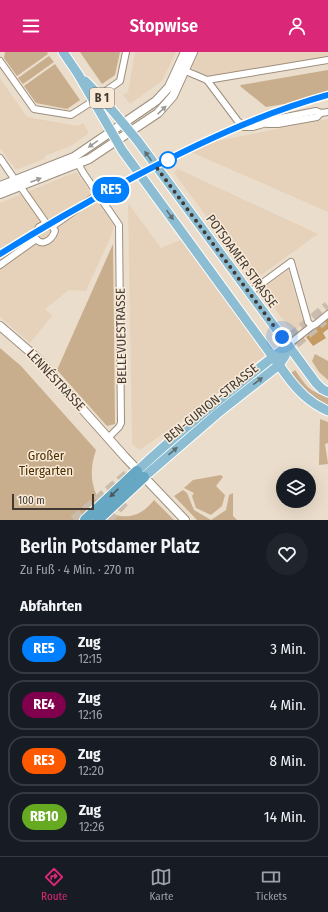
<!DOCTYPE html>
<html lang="de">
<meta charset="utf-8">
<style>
body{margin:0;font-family:"Fira Sans Condensed",sans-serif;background:#20242c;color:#f1f3f6;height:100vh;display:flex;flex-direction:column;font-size:15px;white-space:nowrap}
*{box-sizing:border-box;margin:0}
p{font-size:13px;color:#9ea1a6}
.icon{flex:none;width:22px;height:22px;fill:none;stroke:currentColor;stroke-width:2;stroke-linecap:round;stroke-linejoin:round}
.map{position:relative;height:468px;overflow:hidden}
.side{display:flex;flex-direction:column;background:#171b24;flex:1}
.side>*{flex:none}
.badge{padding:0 8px;border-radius:13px;font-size:14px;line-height:26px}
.buttons{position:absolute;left:276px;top:416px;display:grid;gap:8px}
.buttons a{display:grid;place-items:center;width:40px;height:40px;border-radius:50%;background:#171b24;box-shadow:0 4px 16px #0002;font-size:20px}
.scale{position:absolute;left:12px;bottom:10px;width:82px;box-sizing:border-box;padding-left:4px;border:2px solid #403a33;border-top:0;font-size:11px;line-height:14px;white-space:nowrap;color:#403a33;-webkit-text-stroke:3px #f9ead8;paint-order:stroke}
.you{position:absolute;width:20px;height:20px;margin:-10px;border:3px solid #fff;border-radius:50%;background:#1a73e8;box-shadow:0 0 0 6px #1a73e833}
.map>.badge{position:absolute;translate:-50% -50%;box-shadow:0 0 0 2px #fff}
h2{padding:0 20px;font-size:15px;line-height:36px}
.round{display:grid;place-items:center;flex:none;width:42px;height:42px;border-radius:21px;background:#20242c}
.summary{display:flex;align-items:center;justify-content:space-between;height:68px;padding:0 20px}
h1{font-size:19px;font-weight:600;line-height:30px}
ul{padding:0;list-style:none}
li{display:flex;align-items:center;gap:12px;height:50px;margin:0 8px 6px;padding:0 12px;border:2px solid #363941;border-radius:16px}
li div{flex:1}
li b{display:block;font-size:15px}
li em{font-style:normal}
li .badge{min-width:44px;font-weight:700;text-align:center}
header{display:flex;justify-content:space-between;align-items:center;height:52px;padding:0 20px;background:#db2777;color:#fff;font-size:18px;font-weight:600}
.tabs{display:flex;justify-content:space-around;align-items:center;height:56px;border-top:1px solid #363941;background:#171b24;font-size:11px;color:#9ea1a6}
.tabs a{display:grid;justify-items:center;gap:2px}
.tabs .on{color:#db2777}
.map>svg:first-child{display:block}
.built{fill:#e6d2ba}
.green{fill:#c9ae8d}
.water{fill:#c59a63}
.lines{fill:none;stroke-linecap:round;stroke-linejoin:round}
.trunk-tunnel{stroke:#c9bcad;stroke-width:10;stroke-dasharray:10 5;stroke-linecap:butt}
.minor-casing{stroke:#9c8f7e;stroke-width:8}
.secondary-casing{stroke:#9c8f7e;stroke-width:10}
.primary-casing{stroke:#fff;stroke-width:11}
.trunk-casing{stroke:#fff;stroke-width:12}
.minor{stroke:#fff;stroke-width:6}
.secondary{stroke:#fff;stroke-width:8}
.primary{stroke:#8cbdd2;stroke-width:9}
.trunk{stroke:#66a7c3;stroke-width:10}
.oneway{fill:#a09c99}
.oneway2{fill:#5e6e73}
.oneway3{fill:#4b5b5e}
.line-casing{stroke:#fff;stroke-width:9}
.line{stroke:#0080ff;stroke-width:6}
.walk{stroke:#403a33;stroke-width:4;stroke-dasharray:0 7.2}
.stop-dot{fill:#fff;stroke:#0080ff;stroke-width:2}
.labels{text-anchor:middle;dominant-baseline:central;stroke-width:3;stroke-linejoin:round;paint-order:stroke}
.shield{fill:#f9ead8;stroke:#786f64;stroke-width:1}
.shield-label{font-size:12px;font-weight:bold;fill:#403a33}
.street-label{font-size:13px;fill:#403a33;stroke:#f9ead8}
.park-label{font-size:13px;fill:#4d3001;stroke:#f9ead8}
</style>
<header><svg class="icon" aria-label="menu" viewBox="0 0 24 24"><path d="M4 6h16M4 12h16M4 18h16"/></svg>Stopwise<svg class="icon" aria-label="person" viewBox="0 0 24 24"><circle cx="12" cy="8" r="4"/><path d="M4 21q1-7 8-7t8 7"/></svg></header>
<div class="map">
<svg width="328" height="468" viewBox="0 0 328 468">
<rect width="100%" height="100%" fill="#ebddcb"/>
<!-- built -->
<g class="built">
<path d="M135,0H176L162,29L130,52L123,43L128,40Z"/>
<path d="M196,0H328V5L210,24L202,22L193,17L192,13H191Z"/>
<path d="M0,26L27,65L78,74L83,71L89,81L71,94L45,104L44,107L16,118L0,96Z"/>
<path d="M328,67V160L182,96L272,78Z"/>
<path d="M178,117L318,182L254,228L174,121Z"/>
<path d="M76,120L114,173L112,182L86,239L69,238L45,257L52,264L30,291L0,265V151Z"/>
<path d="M128,151L161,196L183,187L266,302L205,352L140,398L132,392Z"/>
<path d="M288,218L304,271L293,281L261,238Z"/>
</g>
<!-- green -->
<g class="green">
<path d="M5,0H47L48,2L17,24L4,6Z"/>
<path d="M80,0H120L115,23L102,32Z"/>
<path d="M49,4L54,10L23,32L18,26Z"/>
<path d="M55,12L80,48L67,57L36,51L24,34Z"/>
<path d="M328,18V45L266,55L240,34L241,33Z"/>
<path d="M113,192L115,372L107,374L57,318Z"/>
<path d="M0,296L21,314L96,398C90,415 90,432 99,448L77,468H0Z"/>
<path d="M315,302L328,309V328L319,320L312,309Z"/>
<path d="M295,318C306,333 308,340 328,344V353C310,345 302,337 290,322Z"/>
<path d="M320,367L328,370V391L325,392L328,412L319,413Z"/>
<path d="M221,423L223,425L216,434L225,443L222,454L211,463L196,456L192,444L194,441L184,436L193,428Z"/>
<path d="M183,438L187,441L194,458L211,468L226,458L229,443L233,441V464L237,468H197L174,444Z"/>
<path d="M154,448L174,468H106L112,462C130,468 143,462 154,448Z"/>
</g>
<!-- water -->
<path class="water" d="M328,266V277L323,281L326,286L313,294L306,285Z"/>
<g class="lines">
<!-- trunk-tunnel -->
<g class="trunk-tunnel">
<path d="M279,295L328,254"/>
<path d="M284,301L324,268"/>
<path d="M230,346L272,312"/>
<path d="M74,468L135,416"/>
<path d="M107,468L126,448"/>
</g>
<!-- minor casing -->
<g class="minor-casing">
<g id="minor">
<path d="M0,9L34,57L71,63L93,49"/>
<path d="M181,17L207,28L237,68L244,75H253L267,71L276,67L316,59L321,61L328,60"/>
<path d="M207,28L328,8"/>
<path d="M100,43L120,29L126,0"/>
<path d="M268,72H278L317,65L321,61"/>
<path d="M0,106L15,128"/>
<path d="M76,108L84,122L119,173L121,371L119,375L108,386"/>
<path d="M20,134L46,171"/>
<path d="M46,171L51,172L55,179C51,190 39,196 34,183L39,175Z"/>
<path d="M53,174L98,142"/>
<path d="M0,213L35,188"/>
<path d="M249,241L291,210L308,270L312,274"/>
<path d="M288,293L312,274L316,272L328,262"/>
</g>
</g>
<!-- secondary casing -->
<g class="secondary-casing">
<g id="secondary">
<path d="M0,134L74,105L156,49L169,35L185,0"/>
<path d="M0,142L89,107L158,61L173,44L193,0"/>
<path d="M0,274L36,305L125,405L185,468"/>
</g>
</g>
<!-- primary casing -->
<g class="primary-casing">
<g id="primary">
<path d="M63,0L78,22L122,98L287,324C299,340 310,351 328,359"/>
<path d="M85,29C104,47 120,68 137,88L316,331L322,337L328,340"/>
<path d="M137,419C185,374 237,334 288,293"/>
<path d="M144,425L218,361L279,313L285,304L288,293"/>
</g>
</g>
<!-- trunk casing -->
<g class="trunk-casing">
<g id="trunk">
<path d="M85,468L137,419"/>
<path d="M98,468L144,425"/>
</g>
</g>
<!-- minor -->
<use href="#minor" class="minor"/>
<!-- secondary -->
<use href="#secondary" class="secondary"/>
<!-- primary -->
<use href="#primary" class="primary"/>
<!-- trunk -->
<use href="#trunk" class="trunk"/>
</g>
<!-- one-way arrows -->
<defs><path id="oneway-solid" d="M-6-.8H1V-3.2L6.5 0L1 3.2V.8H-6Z"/></defs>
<g class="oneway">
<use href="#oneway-solid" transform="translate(162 58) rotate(-43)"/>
<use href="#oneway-solid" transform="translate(93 92) rotate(145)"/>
<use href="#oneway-solid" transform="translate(36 128) rotate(-21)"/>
</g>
<g class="oneway2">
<use href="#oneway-solid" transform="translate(148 104) rotate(-126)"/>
<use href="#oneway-solid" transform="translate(170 163) rotate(54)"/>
<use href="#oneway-solid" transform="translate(258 329) rotate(-38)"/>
<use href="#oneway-solid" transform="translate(173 399) rotate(-40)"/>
</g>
<use class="oneway3" href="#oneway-solid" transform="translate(114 441) rotate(136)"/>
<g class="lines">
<!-- line casing -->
<g class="line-casing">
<path id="line" d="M0,202C43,175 87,150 132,126C195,93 259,62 328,43"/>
</g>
<!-- line -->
<use href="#line" class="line"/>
<!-- walk -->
<path class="walk" d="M168,108L157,116L282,285"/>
</g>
<!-- markers -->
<circle class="stop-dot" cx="168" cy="108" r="8"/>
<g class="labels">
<!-- shield labels -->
<rect class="shield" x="90" y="36" width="24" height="20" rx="3"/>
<g class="shield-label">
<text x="102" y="46">B 1</text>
</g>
<!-- street labels -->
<g class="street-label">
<text transform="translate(242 209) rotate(54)">POTSDAMER STRASSE</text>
<text transform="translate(121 284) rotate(-91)">BELLEVUESTRASSE</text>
<text transform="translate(56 328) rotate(47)">LENNÉSTRASSE</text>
<text transform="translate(211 351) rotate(-39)">BEN-GURION-STRASSE</text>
</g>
<!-- park labels -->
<g class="park-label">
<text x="46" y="403">Großer<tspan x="46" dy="15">Tiergarten</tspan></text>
</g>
</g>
</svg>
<div class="buttons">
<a><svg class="icon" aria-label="layers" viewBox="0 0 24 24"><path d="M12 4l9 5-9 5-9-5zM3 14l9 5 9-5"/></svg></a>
</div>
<div class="scale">100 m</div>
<div class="you" style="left:282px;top:285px"></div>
<b class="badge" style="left:111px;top:138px;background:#0080ff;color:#fff">RE5</b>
</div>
<section class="side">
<div class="summary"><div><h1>Berlin Potsdamer Platz</h1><p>Zu Fuß · 4 Min. · 270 m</p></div><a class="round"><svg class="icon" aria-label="heart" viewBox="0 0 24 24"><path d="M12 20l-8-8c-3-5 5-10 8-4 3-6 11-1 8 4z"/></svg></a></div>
<h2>Abfahrten</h2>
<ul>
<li><span class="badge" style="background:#0080ff;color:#fff">RE5</span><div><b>Zug</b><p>12:15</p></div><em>3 Min.</em></li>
<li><span class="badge" style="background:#80004d;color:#fff">RE4</span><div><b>Zug</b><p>12:16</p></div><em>4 Min.</em></li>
<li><span class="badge" style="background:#ff5900;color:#fff">RE3</span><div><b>Zug</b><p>12:20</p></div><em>8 Min.</em></li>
<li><span class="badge" style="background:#6a2;color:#fff">RB10</span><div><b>Zug</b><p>12:26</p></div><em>14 Min.</em></li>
</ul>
</section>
<nav class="tabs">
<a class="on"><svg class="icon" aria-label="directions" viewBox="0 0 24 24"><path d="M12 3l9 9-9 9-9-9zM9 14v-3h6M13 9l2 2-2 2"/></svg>Route</a>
<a><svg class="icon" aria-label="map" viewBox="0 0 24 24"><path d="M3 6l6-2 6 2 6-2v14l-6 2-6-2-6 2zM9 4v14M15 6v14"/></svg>Karte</a>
<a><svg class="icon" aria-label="tickets" viewBox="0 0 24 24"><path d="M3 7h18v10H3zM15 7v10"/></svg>Tickets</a>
</nav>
